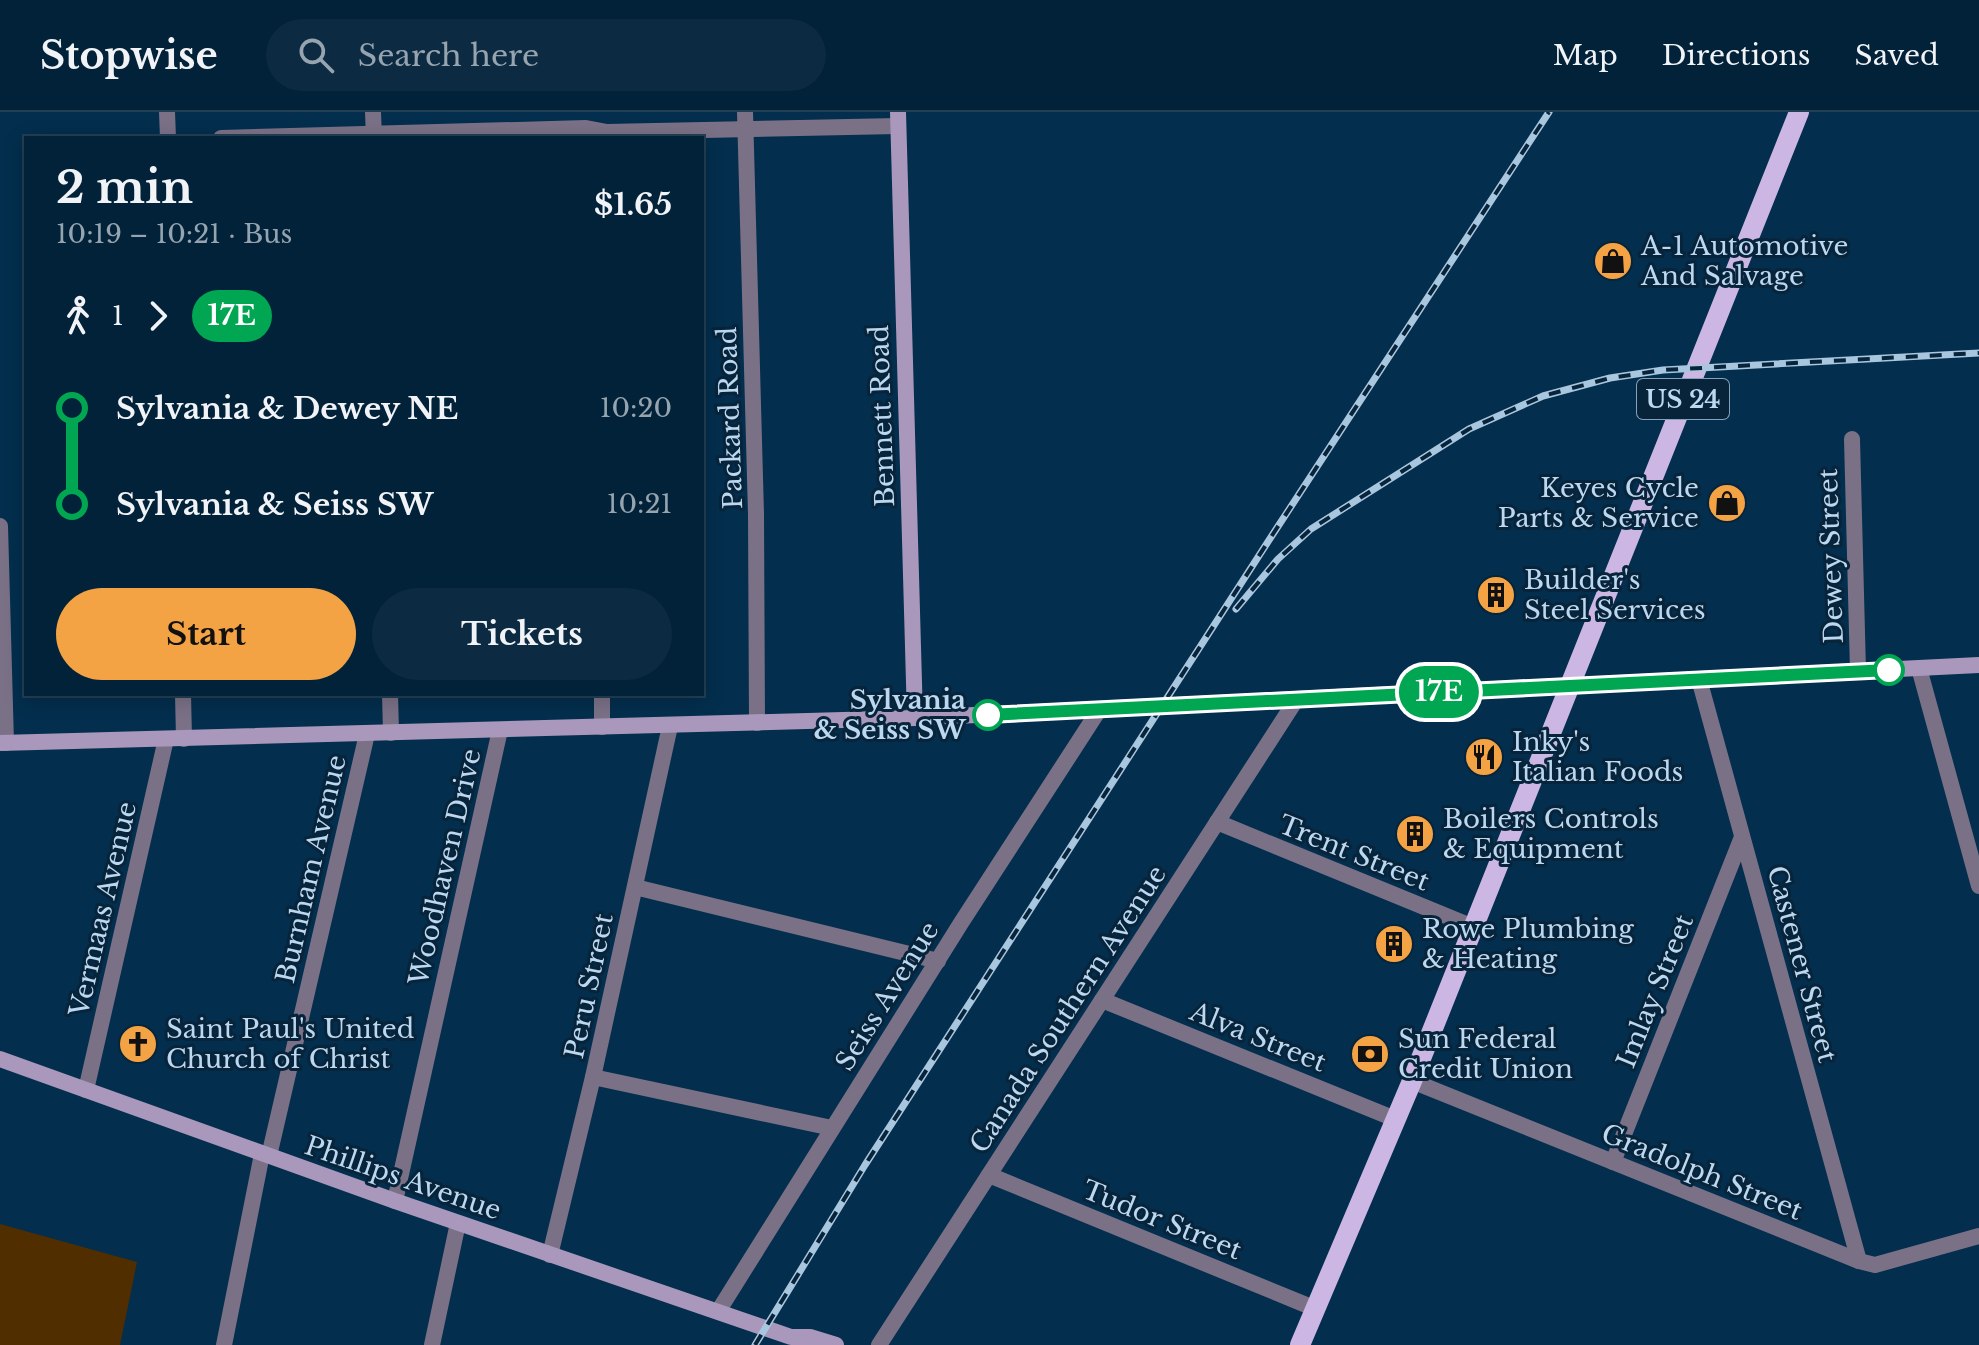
<!DOCTYPE html>
<meta charset="utf-8">
<style>
body{margin:0;font-family:"Libre Baskerville",serif;background:#0c2a42;color:#f1f3f6;height:100vh;display:flex;flex-direction:column;font-size:30px;white-space:nowrap}
*{box-sizing:border-box;margin:0}
p{font-size:26px;color:#96a4af}
.icon{flex:none;width:44px;height:44px;fill:none;stroke:currentColor;stroke-width:2;stroke-linecap:round;stroke-linejoin:round}
.map{position:relative;flex:1;overflow:hidden}
.sheet{position:absolute;left:24px;top:24px;width:680px;height:560px;display:flex;flex-direction:column;background:#02223a;border-radius:0px;box-shadow:0 4px 20px #0003,0 0 0 2px #233f54}
.sheet>*{flex:none}
.badge{padding:0 16px;border-radius:26px;font-size:28px;line-height:52px}
.map>.badge{position:absolute;translate:-50% -50%;box-shadow:0 0 0 4px #fff}
.legs{display:flex;align-items:center;gap:12px;height:88px;padding:0 32px;font-size:26px}
.legs p{margin-inline-start:auto}
.head{display:flex;align-items:center;justify-content:space-between;height:136px;padding:0 32px}
h1{font-size:44px;font-weight:700;line-height:60px}
.primary-button{display:flex;gap:16px;margin-top:auto;padding:16px 32px}
.primary-button a{flex:1;height:92px;border-radius:48px;background:#f4a344;color:#111;font-size:32px;font-weight:700;line-height:92px;text-align:center}
.primary-button a+a{background:#0c2a42;color:#f1f3f6}
ul{padding:0 32px;list-style:none}
li{display:flex;align-items:center;gap:28px;height:96px;font-size:30px}
li i{display:grid;place-items:center;width:12px;height:100%;margin:0 10px;background:currentColor}
li i::after{content:'';width:20px;height:20px;margin:-10px;border:6px solid;border-radius:50%;background:#02223a}
li p{margin-inline-start:auto}
li:first-child i{background:linear-gradient(#0000 50%,currentColor 0)}
li:last-child i{background:linear-gradient(currentColor 50%,#0000 0)}
header{display:flex;align-items:center;gap:48px;box-sizing:border-box;height:112px;padding:0 40px;background:#02223a;border-bottom:2px solid #233f54}
header strong{font-size:38px}
nav{display:flex;gap:44px;margin-inline-start:auto;font-size:28px}
.search{width:560px;height:72px;background:#0c2a42;display:flex;align-items:center;gap:20px;box-sizing:border-box;padding:0 28px;border-radius:44px;color:#96a4af;font-size:30px}
.map>svg:first-child{display:block}
.green{fill:#502e00}
.lines{fill:none;stroke-linecap:round;stroke-linejoin:round}
.street{stroke:#7b7187;stroke-width:16}
.secondary{stroke:#a998bb;stroke-width:16}
.primary{stroke:#ccb6e4;stroke-width:20}
.rail-casing{stroke:#a9c6df;stroke-width:7}
.rail{stroke:#07243a;stroke-width:4;stroke-dasharray:12;stroke-linecap:butt}
.line-1-casing{stroke:#fff;stroke-width:18}
.line-1{stroke:#00a651;stroke-width:12}
.stop-1-dot{fill:#fff;stroke:#00a651;stroke-width:4}
.labels{text-anchor:middle;dominant-baseline:central;stroke-width:6;stroke-linejoin:round;paint-order:stroke}
.shield{fill:#07243a;stroke:#86a1b9;stroke-width:2}
.shield-label{font-size:24px;font-weight:bold;fill:#bcd7f0}
.poi-label{font-size:26px;fill:#bcd7f0;stroke:#07243a;text-anchor:start}
.street-label{font-size:26px;fill:#bcd7f0;stroke:#07243a}
.stop-label{font-size:26px;font-weight:bold;fill:#bcd7f0;stroke:#07243a;text-anchor:end}
</style>
<header>
<strong>Stopwise</strong>
<div class="search"><svg class="icon" aria-label="search" viewBox="0 0 24 24"><circle cx="10" cy="10" r="6"/><path d="M15 15l6 6"/></svg>Search here</div>
<nav><a>Map</a><a>Directions</a><a>Saved</a></nav>
</header>
<div class="map">
<svg width="1979" height="1233" viewBox="0 0 1979 1233">
<rect width="100%" height="100%" fill="#032e4d"/>
<!-- green -->
<path class="green" d="M0,1112L137,1150L120,1233H0Z"/>
<g class="lines">
<!-- street -->
<g class="street">
<path d="M167,0L168,26"/>
<path d="M373,0L374,26"/>
<path d="M745,0L756,402L757,611"/>
<path d="M221,26L586,16L607,20L898,14"/>
<path d="M1852,327L1858,559"/>
<path d="M0,414L6,631"/>
<path d="M1919,556L1979,774"/>
<path d="M1699,567L1859,1149"/>
<path d="M183,582L184,627"/>
<path d="M390,582L391,621"/>
<path d="M602,582V615"/>
<path d="M1217,710L1473,815"/>
<path d="M635,775L938,849"/>
<path d="M1102,888L1395,1007"/>
<path d="M593,965L832,1016"/>
<path d="M1412,969L1859,1149L1875,1153L1979,1124"/>
<path d="M86,978L166,627"/>
<path d="M269,1044L367,622"/>
<path d="M1613,1050L1742,725"/>
<path d="M989,1063L1316,1197"/>
<path d="M395,1089L500,618"/>
<path d="M550,1143L593,965L670,614"/>
<path d="M719,1198L961,811L1099,598"/>
<path d="M224,1233L262,1042"/>
<path d="M432,1233L458,1111"/>
<path d="M879,1233L1296,588"/>
</g>
<!-- secondary -->
<g class="secondary">
<path d="M898,0L915,606"/>
<path d="M0,631L915,606L1979,553"/>
<path d="M0,947L395,1089L791,1225H810L836,1233"/>
</g>
<!-- primary -->
<path class="primary" d="M1300,1233L1412,969L1799,0"/>
<!-- rail casing -->
<g class="rail-casing">
<g id="rail">
<path d="M1236,497L1278,447L1311,417L1469,317L1543,284L1610,266L1663,258L1979,241"/>
<path d="M755,1233L865,1053L1273,422L1549,0"/>
</g>
</g>
<!-- rail -->
<use href="#rail" class="rail"/>
</g>
<g class="lines">
<!-- line-1 casing -->
<g class="line-1-casing">
<path id="line-1" d="M988,603L1889,558"/>
</g>
<!-- line-1 -->
<use href="#line-1" class="line-1"/>
</g>
<!-- icons -->
<defs>
<g id="shop-disc" transform="scale(2)"><circle r="9.5" fill="#f4a344" stroke="#07243a"/><path d="M-5-2.5h2.3a2.7 3.5 0 0 1 5.4 0H5L5.5 6h-11ZM-1.5-2.5h3a1.5 2.3 0 0 0-3 0Z" fill="#111"/></g>
<g id="building-disc" transform="scale(2)"><circle r="9.5" fill="#f4a344" stroke="#07243a"/><path d="M-4-6H4V6H1V3H-1V6H-4ZM-2.5-4.3h1.7v1.8h-1.7ZM.8-4.3h1.7v1.8H.8ZM-2.5-1h1.7V.8h-1.7ZM.8-1h1.7V.8H.8Z" fill="#111"/></g>
<g id="restaurant-disc" transform="scale(2)"><circle r="9.5" fill="#f4a344" stroke="#07243a"/><path d="M-5-6h1v4h1v-4h1v4h1v-4h1v5L-1.5 .5V6h-2V.5L-5-1ZM5-6V6H3V1.5H1.5Q1.5-4 5-6Z" fill="#111"/></g>
<g id="church-disc" transform="scale(2)"><circle r="9.5" fill="#f4a344" stroke="#07243a"/><path d="M-1.2-6h2.4v3.5h3.3v2.4h-3.3V6h-2.4V-.1h-3.3v-2.4h3.3Z" fill="#111"/></g>
<g id="bank-disc" transform="scale(2)"><circle r="9.5" fill="#f4a344" stroke="#07243a"/><path d="M-6-4H6V4H-6ZM0-2.3a2.3 2.3 0 1 0 0 4.6a2.3 2.3 0 1 0 0-4.6Z" fill="#111"/></g>
</defs>
<g fill-rule="evenodd">
<use href="#shop-disc" x="1613" y="149"/>
<use href="#shop-disc" x="1727" y="391"/>
<use href="#building-disc" x="1496" y="483"/>
<use href="#restaurant-disc" x="1484" y="645"/>
<use href="#building-disc" x="1415" y="722"/>
<use href="#building-disc" x="1394" y="832"/>
<use href="#church-disc" x="138" y="932"/>
<use href="#bank-disc" x="1370" y="942"/>
</g>
<!-- markers -->
<g class="stop-1-dot">
<circle cx="1889" cy="558" r="14"/>
<circle cx="988" cy="603" r="14"/>
</g>
<g class="labels">
<!-- shield labels -->
<rect class="shield" x="1637" y="267" width="92" height="40" rx="6"/>
<g class="shield-label">
<text x="1683" y="287">US 24</text>
</g>
<!-- poi labels -->
<g class="poi-label">
<text x="1641" y="134">A-1 Automotive<tspan x="1641" dy="30">And Salvage</tspan></text>
<text x="1699" y="376" text-anchor="end">Keyes Cycle<tspan x="1699" dy="30">Parts &amp; Service</tspan></text>
<text x="1524" y="468">Builder's<tspan x="1524" dy="30">Steel Services</tspan></text>
<text x="1512" y="630">Inky's<tspan x="1512" dy="30">Italian Foods</tspan></text>
<text x="1443" y="707">Boilers Controls<tspan x="1443" dy="30">&amp; Equipment</tspan></text>
<text x="1422" y="817">Rowe Plumbing<tspan x="1422" dy="30">&amp; Heating</tspan></text>
<text x="166" y="917">Saint Paul's United<tspan x="166" dy="30">Church of Christ</tspan></text>
<text x="1398" y="927">Sun Federal<tspan x="1398" dy="30">Credit Union</tspan></text>
</g>
<!-- street labels -->
<g class="street-label">
<text transform="translate(882 304) rotate(-92)">Bennett Road</text>
<text transform="translate(730 306) rotate(-92)">Packard Road</text>
<text transform="translate(1831 444) rotate(-92)">Dewey Street</text>
<text transform="translate(1354 741) rotate(22)">Trent Street</text>
<text transform="translate(445 755) rotate(-77)">Woodhaven Drive</text>
<text transform="translate(311 757) rotate(-77)">Burnham Avenue</text>
<text transform="translate(103 797) rotate(-77)">Vermaas Avenue</text>
<text transform="translate(1802 852) rotate(75)">Castener Street</text>
<text transform="translate(589 874) rotate(-78)">Peru Street</text>
<text transform="translate(1655 879) rotate(-68)">Imlay Street</text>
<text transform="translate(887 884) rotate(-58)">Seiss Avenue</text>
<text transform="translate(1068 897) rotate(-57)">Canada Southern Avenue</text>
<text transform="translate(1258 925) rotate(22)">Alva Street</text>
<text transform="translate(1702 1060) rotate(22)">Gradolph Street</text>
<text transform="translate(403 1066) rotate(19)">Phillips Avenue</text>
<text transform="translate(1162 1108) rotate(22)">Tudor Street</text>
</g>
<!-- stop labels -->
<g class="stop-label">
<text x="966" y="588">Sylvania<tspan x="966" dy="30">&amp; Seiss SW</tspan></text>
</g>
</g>
</svg>
<b class="badge" style="left:1439px;top:580px;background:#00a651;color:#fff">17E</b>
<section class="sheet">
<div class="head"><div><h1>2 min</h1><p>10:19 – 10:21 · Bus</p></div><b>$1.65</b></div>
<div class="legs"><svg class="icon" aria-label="walk" viewBox="0 0 24 24"><circle cx="13" cy="4" r="2"/><path d="M13 8l-2 6 4 7M11 14l-3 7M7 12l3-4h3l4 4"/></svg>1<svg class="icon" aria-label="forward" viewBox="0 0 24 24"><path d="M9 5l7 7-7 7"/></svg><b class="badge" style="background:#00a651;color:#fff">17E</b></div>
<ul>
<li><i style="color:#00a651"></i><b>Sylvania &amp; Dewey NE</b><p>10:20</p></li>
<li><i style="color:#00a651"></i><b>Sylvania &amp; Seiss SW</b><p>10:21</p></li>
</ul>
<div class="primary-button"><a>Start</a><a>Tickets</a></div>
</section>
</div>
